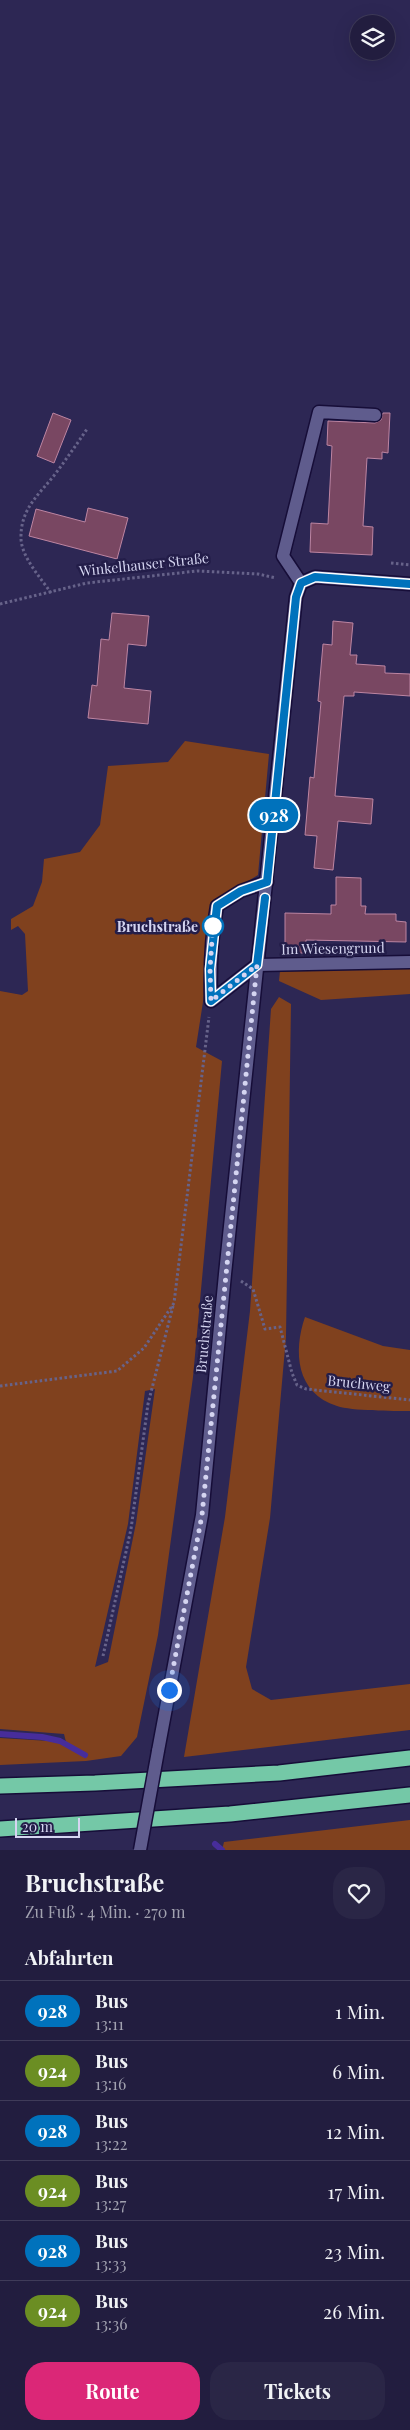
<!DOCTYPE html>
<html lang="de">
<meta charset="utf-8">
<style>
body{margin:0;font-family:"Playfair Display",serif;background:#2a2646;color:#f1f3f6;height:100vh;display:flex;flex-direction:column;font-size:19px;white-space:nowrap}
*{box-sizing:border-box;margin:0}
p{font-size:16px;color:#a2a2b0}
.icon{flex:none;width:28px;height:28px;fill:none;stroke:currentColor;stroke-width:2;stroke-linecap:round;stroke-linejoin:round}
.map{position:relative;height:1850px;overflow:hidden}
.sheet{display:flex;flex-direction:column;background:#221d3f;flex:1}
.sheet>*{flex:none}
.badge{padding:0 10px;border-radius:16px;font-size:18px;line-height:32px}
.fabs{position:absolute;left:350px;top:15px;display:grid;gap:10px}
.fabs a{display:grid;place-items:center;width:45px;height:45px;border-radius:50%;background:#221d3f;box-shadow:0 5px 20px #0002,0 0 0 1px #3f3b59;font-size:25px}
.scale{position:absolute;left:15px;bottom:12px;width:65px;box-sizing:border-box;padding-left:5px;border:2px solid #d5d5f1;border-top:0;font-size:14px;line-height:18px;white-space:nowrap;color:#d5d5f1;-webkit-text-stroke:4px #231d49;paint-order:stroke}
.you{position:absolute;width:25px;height:25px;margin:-12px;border:4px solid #fff;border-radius:50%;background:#1a73e8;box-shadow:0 0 0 8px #1a73e833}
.map>.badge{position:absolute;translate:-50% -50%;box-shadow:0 0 0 2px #fff}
h2{padding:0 25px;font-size:19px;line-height:45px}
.round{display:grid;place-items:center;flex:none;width:52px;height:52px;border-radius:20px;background:#2a2646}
.summary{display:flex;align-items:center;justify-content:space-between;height:85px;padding:0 25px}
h1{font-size:24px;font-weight:700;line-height:38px}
.cta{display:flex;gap:10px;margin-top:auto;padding:10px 25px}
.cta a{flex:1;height:58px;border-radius:20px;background:#db2777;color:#fff;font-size:20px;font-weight:700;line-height:58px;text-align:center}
.cta a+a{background:#2a2646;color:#f1f3f6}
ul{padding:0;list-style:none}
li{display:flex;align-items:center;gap:15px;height:60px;padding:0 25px;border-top:1px solid #3f3b59}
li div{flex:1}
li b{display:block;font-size:19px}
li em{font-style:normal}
li .badge{min-width:55px;font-weight:700;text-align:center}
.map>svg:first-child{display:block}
.green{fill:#80411e;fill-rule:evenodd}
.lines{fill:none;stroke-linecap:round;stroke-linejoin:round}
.stream{stroke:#472d9b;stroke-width:6}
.building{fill:#794762;stroke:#bd85a2}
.minor-casing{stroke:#160d38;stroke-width:15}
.highway-casing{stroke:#160d38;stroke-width:18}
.path{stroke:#67638a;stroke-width:3;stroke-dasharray:2.5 2.5;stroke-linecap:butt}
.minor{stroke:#5f5c8d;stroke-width:12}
.highway{stroke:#74c8a7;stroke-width:15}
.minor-bridge-casing{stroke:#160d38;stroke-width:15;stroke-linecap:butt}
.minor-bridge{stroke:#5f5c8d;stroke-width:12}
.line-casing{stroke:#fff;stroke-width:11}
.line{stroke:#0072bc;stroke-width:8}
.walk{stroke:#d5d5f1;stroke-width:5;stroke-dasharray:0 9}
.stop-dot{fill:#fff;stroke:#0072bc;stroke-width:2.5}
.labels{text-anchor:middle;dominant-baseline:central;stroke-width:5;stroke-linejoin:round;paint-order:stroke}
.street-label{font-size:14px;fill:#d5d5f1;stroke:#231d49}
.stop-label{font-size:14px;font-weight:bold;fill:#d5d5f1;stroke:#231d49;text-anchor:end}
</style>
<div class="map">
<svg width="410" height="1850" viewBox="0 0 410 1850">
<rect width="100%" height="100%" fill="#2d2754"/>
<!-- green -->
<g class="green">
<path d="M185,741L269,754L258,875L213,902L205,989L196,1047L222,1061L193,1377L158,1635L137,1737L121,1756L86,1761L0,1765V1738L66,1742L64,1734L0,1729V991L22,995L28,991L25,934L18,926L11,930V919L33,906L42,882L44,859L80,852L100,825L108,766L168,762ZM155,1389L136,1523L108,1662L95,1667L128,1524L145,1391Z"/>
<path d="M410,965V994L321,1000L279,981L280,971L291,968Z"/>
<path d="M279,997L291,1004L286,1337L270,1518L246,1667L252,1689L271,1700L410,1684V1730L184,1757L225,1517L250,1311L271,1009Z"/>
<path d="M305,1317L383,1346L410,1350V1411C393,1411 352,1411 337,1406C296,1393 293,1352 305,1317Z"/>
<path d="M410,1820V1850H222L224,1842Z"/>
</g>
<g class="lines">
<!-- stream -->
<g class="stream">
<path d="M0,1734L42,1737L60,1741L85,1755"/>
<path d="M215,1844L222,1850"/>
</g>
</g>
<!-- building -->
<g class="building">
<path d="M53,413L71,420L54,463L37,456Z"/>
<path d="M383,413H390L388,453L382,452V459L367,458L363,526L373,527L372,555L310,552L311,523L328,524L332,446L327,445L328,421L375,423L381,420Z"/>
<path d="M88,508L128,518L117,559L29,536L36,509L85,522Z"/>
<path d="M112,613L149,616L146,646L128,644L124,688L151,691L148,724L88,718L92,685L97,686L101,639L109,640Z"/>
<path d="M333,621L353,623L350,655H357L356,664L385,666V673L410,674V696L354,692V696H344L335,796L373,799L371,824L338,821L333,870L314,868L317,836L305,835L310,777L314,778L321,702L318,701L323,644L332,645Z"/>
<path d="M336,877L361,878V906H366L365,914H396V921L406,922V942L306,940V953H291L285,948V913L331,914V905H336Z"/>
</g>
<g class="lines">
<!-- minor casing -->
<g class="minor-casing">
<g id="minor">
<path d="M301,583L283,556L319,412L375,415"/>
<path d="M301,583L315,577L410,584"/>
<path d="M257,965L211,1001C210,969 211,938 217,906L241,891L267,882"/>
<path d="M257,965L410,962"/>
<path d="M158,1751L202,1515L225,1274L296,597L301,583"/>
</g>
</g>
<!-- highway casing -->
<g class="highway-casing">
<g id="highway">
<path d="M0,1786L95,1783L279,1773L410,1758"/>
<path d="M0,1829L230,1814L410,1795"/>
</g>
</g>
<!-- path -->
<g class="path">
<path d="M391,563L410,565"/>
<path d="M51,593C41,578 22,558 21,539C20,508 40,494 56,473C67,458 77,444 87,429"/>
<path d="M0,604L87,583L197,571L258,574L276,578"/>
<path d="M241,1281L253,1289L265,1329L280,1327L292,1373L297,1385L306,1389L410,1400"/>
<path d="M0,1386L117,1371L144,1348L174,1303L209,1017"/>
<path d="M103,1656L131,1529L148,1404L173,1306"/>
</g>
<!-- minor -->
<use href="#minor" class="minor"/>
<!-- highway -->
<use href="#highway" class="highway"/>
<!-- minor-bridge casing -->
<g class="minor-bridge-casing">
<path id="minor-bridge" d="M140,1850L158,1751"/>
</g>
<!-- minor-bridge -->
<use href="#minor-bridge" class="minor-bridge"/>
</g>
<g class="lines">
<!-- line casing -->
<g class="line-casing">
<path id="line" d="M265,898L257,965L211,1001L210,969L217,906L241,891L267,882L296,597L301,583L315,577L410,584"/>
</g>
<!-- line -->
<use href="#line" class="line"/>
<!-- walk -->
<path class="walk" d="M169,1690L202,1515L257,965L211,1001L210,969L213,926"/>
</g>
<!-- markers -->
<circle class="stop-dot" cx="213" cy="926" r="10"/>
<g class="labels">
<!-- street labels -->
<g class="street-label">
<text transform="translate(144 564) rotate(-6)">Winkelhauser Straße</text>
<text transform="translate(333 948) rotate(-1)">Im Wiesengrund</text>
<text transform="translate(204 1334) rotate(-85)">Bruchstraße</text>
<text transform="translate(359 1383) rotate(6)">Bruchweg</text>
</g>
<!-- stop labels -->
<g class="stop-label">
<text x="198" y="926">Bruchstraße</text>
</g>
</g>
</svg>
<div class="fabs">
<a><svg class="icon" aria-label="layers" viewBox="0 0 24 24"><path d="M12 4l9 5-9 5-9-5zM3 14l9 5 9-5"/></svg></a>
</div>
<div class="scale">20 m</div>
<div class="you" style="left:169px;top:1690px"></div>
<b class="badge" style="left:274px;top:815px;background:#0072bc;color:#fff">928</b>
</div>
<section class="sheet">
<div class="summary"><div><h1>Bruchstraße</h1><p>Zu Fuß · 4 Min. · 270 m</p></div><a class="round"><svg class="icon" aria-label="heart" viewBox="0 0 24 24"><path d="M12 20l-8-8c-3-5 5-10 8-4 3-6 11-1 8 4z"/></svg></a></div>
<h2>Abfahrten</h2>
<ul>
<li><span class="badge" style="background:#0072bc;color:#fff">928</span><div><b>Bus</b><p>13:11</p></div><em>1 Min.</em></li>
<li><span class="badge" style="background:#6b8e23;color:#fff">924</span><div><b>Bus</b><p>13:16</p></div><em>6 Min.</em></li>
<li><span class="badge" style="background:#0072bc;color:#fff">928</span><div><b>Bus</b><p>13:22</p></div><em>12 Min.</em></li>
<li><span class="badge" style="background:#6b8e23;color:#fff">924</span><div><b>Bus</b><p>13:27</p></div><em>17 Min.</em></li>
<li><span class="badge" style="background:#0072bc;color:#fff">928</span><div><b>Bus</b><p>13:33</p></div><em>23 Min.</em></li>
<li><span class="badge" style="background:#6b8e23;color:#fff">924</span><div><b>Bus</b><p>13:36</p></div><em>26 Min.</em></li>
</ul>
<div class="cta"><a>Route</a><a>Tickets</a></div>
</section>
